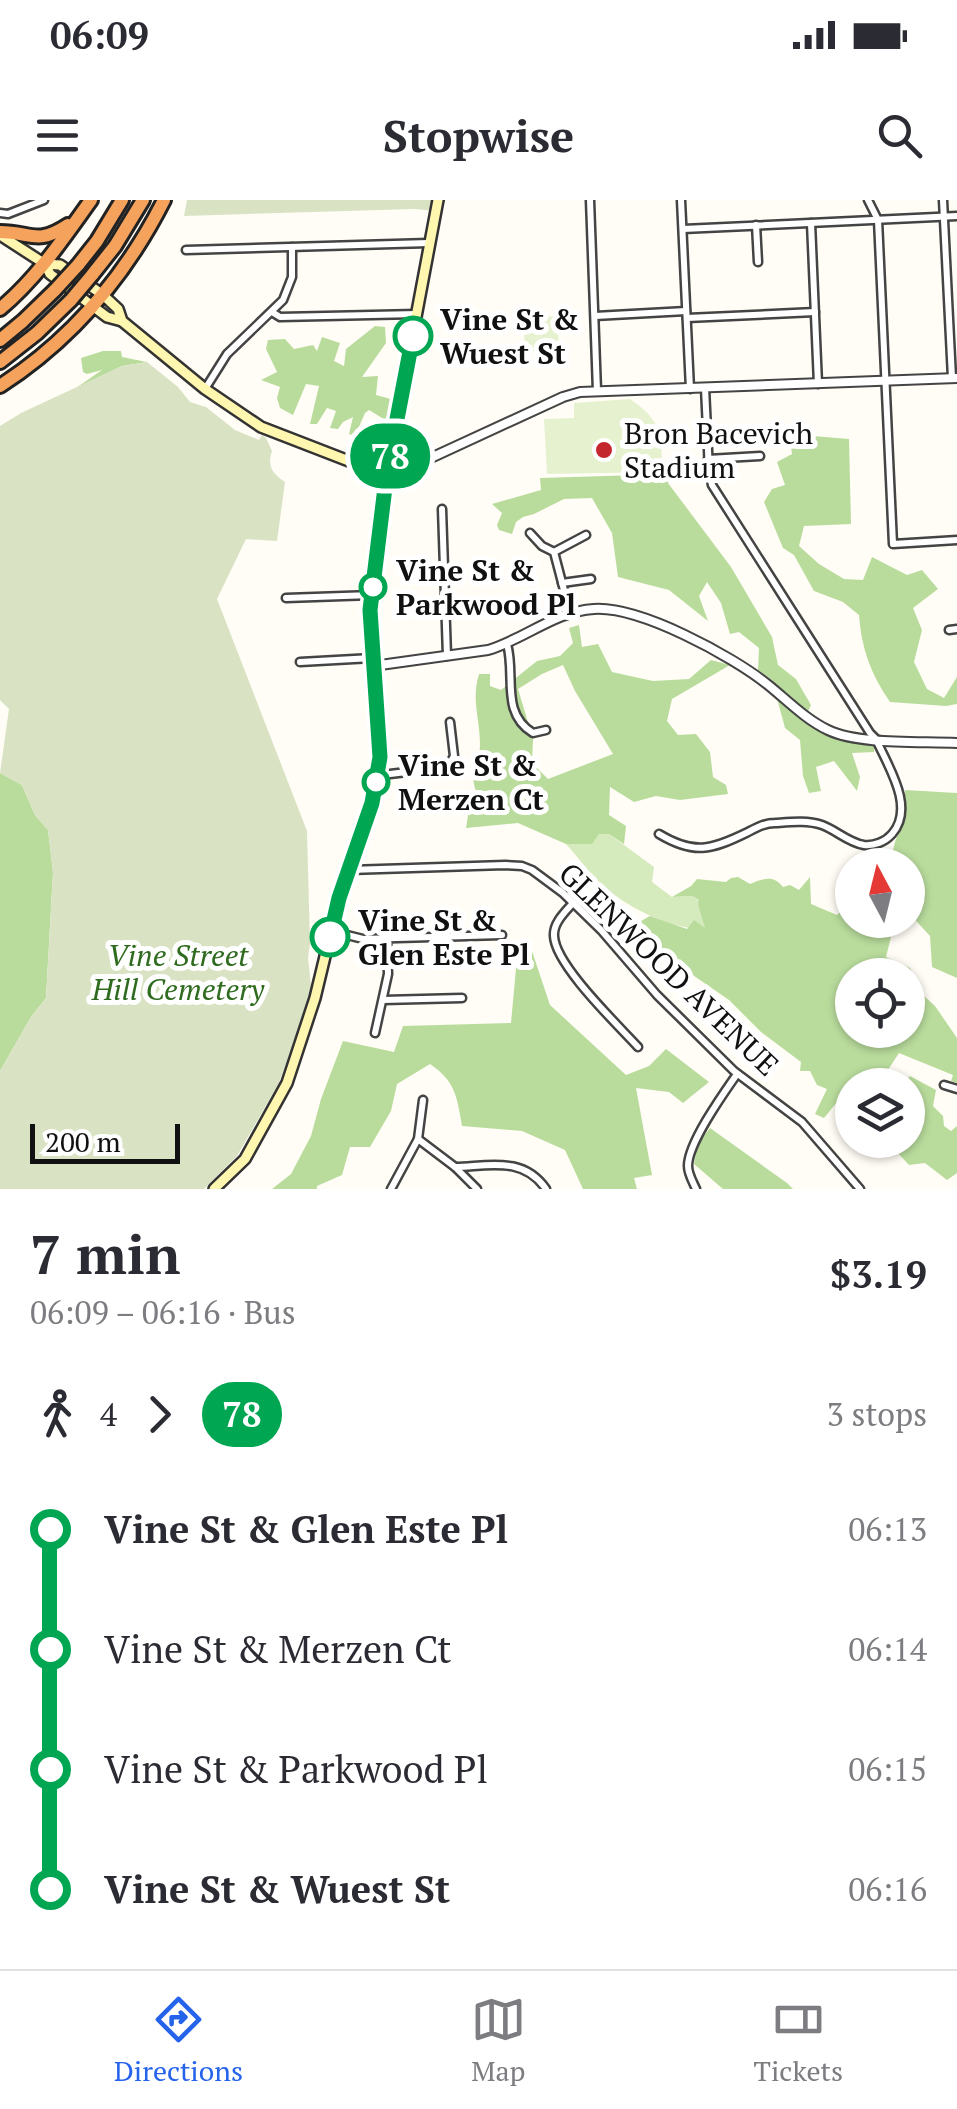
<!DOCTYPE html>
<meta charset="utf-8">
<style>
body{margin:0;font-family:"PT Serif",serif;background:#f2f2f3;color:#2b2b33;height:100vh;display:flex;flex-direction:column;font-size:38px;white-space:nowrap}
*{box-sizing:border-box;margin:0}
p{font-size:32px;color:#7c7c81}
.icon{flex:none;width:55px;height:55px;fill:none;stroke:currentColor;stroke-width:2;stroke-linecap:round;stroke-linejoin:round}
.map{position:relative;height:989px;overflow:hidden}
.details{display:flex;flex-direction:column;background:#fff;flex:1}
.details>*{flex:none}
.badge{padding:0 20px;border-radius:32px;font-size:35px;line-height:65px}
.needle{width:65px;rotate:353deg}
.fabs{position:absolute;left:835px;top:648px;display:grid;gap:20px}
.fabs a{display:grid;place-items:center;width:90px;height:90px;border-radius:50%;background:#fff;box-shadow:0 2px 8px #0004;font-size:50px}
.scale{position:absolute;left:30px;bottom:25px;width:150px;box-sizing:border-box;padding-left:10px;border:5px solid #111;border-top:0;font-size:28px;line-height:35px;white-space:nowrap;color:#111;-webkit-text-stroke:8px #fff;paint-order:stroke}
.map>.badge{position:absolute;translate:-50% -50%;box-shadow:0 0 0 5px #fff}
.legs{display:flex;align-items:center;gap:15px;height:110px;padding:0 30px;font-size:32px}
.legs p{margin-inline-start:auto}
.overview{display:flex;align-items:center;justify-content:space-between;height:170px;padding:0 30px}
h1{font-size:55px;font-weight:700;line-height:75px}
ul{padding:0 30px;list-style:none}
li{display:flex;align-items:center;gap:35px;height:120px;font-size:38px}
li i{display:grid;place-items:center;width:15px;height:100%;margin:0 12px;background:currentColor}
li i::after{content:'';width:25px;height:25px;margin:-12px;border:8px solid;border-radius:50%;background:#fff}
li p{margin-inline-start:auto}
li:first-child i{background:linear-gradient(#0000 50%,currentColor 0)}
li:last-child i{background:linear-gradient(currentColor 50%,#0000 0)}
.status{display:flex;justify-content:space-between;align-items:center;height:70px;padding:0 50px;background:#fff;direction:ltr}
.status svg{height:28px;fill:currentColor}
header{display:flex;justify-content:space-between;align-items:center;height:130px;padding:0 30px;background:#fff;font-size:45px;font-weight:700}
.dock{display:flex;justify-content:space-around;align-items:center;height:140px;border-top:2px solid #e1e1e2;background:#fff;font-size:28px;color:#7c7c81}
.dock a{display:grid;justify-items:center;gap:5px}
.dock .active{color:#2563eb}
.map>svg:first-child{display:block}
.green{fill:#d5ebbd}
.forest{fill:#b9dc9c;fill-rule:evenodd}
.cemetery{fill:#d9e3c4}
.pitch{fill:#e6f2cf}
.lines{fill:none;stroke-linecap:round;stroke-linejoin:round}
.minor-casing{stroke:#444;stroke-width:11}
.tertiary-casing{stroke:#444;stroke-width:12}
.secondary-casing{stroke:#333;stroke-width:14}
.motorway-casing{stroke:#222;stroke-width:18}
.minor{stroke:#fff;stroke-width:6}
.tertiary{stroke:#fff;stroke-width:8}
.secondary{stroke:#fff6b0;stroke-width:9}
.motorway{stroke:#f5a25d;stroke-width:12}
.motorway-bridge-casing{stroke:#222;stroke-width:18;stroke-linecap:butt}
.motorway-bridge{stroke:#f5a25d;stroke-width:12}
.line-1-casing{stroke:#fff;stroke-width:22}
.line-1{stroke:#00a651;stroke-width:15}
.stop-1-dot{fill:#fff;stroke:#00a651;stroke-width:5}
.poi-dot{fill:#c4262e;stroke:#fff;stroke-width:4}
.labels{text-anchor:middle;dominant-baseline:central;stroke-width:10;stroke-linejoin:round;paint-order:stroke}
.stop-label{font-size:30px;font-weight:bold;fill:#111;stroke:#fff;text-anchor:start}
.poi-label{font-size:30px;fill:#111;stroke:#fff;text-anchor:start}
.park-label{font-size:30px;font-style:italic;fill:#2f6b1f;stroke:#fff}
.street-label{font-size:30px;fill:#111;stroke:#fff}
</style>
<div class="status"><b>06:09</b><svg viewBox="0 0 49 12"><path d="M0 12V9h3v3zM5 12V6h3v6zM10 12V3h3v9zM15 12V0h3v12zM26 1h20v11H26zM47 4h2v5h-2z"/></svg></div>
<header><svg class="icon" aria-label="menu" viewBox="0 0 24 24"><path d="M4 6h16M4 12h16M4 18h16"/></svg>Stopwise<svg class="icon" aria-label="search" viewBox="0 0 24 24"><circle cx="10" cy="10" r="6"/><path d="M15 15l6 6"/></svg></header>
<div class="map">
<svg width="957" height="989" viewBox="0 0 957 989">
<rect width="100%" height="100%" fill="#fffdf5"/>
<!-- green -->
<path class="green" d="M599,634H609L654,667L652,682L672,697L692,696L700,701L707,730C671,729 624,707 598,681C587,670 577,656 566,644H591Z"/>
<!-- forest -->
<g class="forest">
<path d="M375,126L385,127L386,143L362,177L378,176L376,195L394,200L387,221L369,210L365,213L355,236L349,234L353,217L343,222L338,229L330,228L336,211L327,208L317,224H310L319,186L306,184L293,215L280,208L277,198L280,187L261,180L277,172L266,149L268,140L285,139L294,149L313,145L317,151L322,137L340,143L334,161L344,166L346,149Z"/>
<path d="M103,151H121L122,157L147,162L122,166L76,188L102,170L87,174L83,172L81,158Z"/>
<path d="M789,234L849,239L851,324L804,326L799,346L819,364L844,379L863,380L872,357L907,375L922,370L938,389L913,408L922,430L914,462L927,489L944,498L957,477V504L946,506L890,502C871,475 861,447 859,415L843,402L814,391L794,355L783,348L764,302L772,289L785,285L777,262L792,254Z"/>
<path d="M671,274L668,283L731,367L772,437L778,465L796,479L811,505L806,516L829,531L876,539L874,552L852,553L860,577L857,591L834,561L816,567L821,591L809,593L803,576L800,540L785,528L772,480L758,470L759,448L739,432L730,434L721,403L707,382L699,396L708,421L669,390L618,377L612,333L592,298L564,299L534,314L523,317L516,322L512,334L499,330L497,325L502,313L492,304L541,290L540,278Z"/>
<path d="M579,425L582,447L598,444L612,472L653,481L689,479L711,460L730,465L672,499L667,521L678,535L696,534L710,552L713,577L726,585L728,594L680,600L656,596L634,602L610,587L609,615L626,626L624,644L609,634H599L592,644H566L518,623L466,628L469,609L476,591C469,575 480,562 480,545C480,518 471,501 479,474H490V486L501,490L537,461L560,456L573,443L569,428ZM563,465L575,491L613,554L548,579L532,563L533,539L518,489L542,474Z"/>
<path d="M0,573L22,585L35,615L48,630L53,672L46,798L31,817L0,871Z"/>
<path d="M905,590L957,593V778L932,767L930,736L908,712V665H883L890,663L895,642L905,616Z"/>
<path d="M738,677L750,684C764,678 774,675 783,687L790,685L799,690L810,677L811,704L837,715L850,703L852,705V720H865L891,737L886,757L910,768L923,795L935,806L957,838V883L951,881L953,875L899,853L884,876L894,885H852V889L850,886L824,918L815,914L827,889L817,885L810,871H800L801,862L761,832L729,800L655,749L641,721L650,716L687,729L694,720L705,728L698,704L699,700L692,696L672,697L691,686L697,679L726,682L731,678ZM852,775H908V830H852Z"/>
<path d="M528,739L550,805L626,875L649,866L666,849L709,882L683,903L669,892L636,888L652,975L634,978L637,989H583L565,950L522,931L462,926C457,896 455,881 430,864L397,884L391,911L370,947H350L342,975L317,986V989H272L291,974L311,936L321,899L343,841L394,852L403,826L511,823L517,758Z"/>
<path d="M910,876L936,890L933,906L943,916L944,926L951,931L957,926V973L947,980L925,963L909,965L897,952L885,948L891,940H908V885H902Z"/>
<path d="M710,928L787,983L793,989H723L694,964L698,943Z"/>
</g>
<!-- cemetery -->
<g class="cemetery">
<path d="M187,0H438L435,11L414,9L184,16Z"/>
<path d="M147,162L178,187L190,202L206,207L235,230L259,240L262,235L266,238L272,251C267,266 272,273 285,282L277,341L246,339L217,399L307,631L310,743L308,758L311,785L307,804L279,883L237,956L204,989H0V871L31,817L46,798L53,672L48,630L35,615L22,585L0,573L9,509L0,500V226L21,213L122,166Z"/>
</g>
<!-- pitch -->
<g class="pitch">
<path d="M557,116L559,150L525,152L523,118Z"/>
<path d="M630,199C664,222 660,235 663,272L547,274L544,219L574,218V203Z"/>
</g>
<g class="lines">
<!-- minor casing -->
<g class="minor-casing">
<g id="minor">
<path d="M590,0L597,191"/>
<path d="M681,0L690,189"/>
<path d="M868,0L878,20L893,344L957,340"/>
<path d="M943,0L952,178"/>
<path d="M0,13L8,14L44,0"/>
<path d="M811,23L818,184"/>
<path d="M756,25L758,62"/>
<path d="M683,29L957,16"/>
<path d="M186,50L429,43"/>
<path d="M272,112L280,117L417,114"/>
<path d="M595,116L686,111"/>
<path d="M687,118L815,112"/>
<path d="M205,189L227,154L283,100L292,77V47"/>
<path d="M708,259L760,256"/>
<path d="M442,309L447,456"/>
<path d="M530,333L542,346L554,352L570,413"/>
<path d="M554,352L586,335"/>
<path d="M562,383L591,379"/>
<path d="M286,398L372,395"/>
<path d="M949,430L957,429"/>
<path d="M507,444C516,475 500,513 533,533L546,530"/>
<path d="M300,462L372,458"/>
<path d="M377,573L390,574L448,567L454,556L450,522"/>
<path d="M659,634C694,655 711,650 746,633C756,628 764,623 775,623C790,622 807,620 822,625C836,630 849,643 864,645C874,646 885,642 892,634C916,607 887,565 876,539L870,533L712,285L709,271L705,188"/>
<path d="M349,670L505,665L522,666L532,670L563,693L601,730L657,795L734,871L802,922L860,989"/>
<path d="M573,703C565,712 553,723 554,736C555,765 618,825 638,847"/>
<path d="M331,731L363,739L502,735"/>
<path d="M383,800L462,798"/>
<path d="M375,833L388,774L387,739"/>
<path d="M944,885L957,889"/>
<path d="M418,939L455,967L477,989"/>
<path d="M455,967C490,966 523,956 546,989"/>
<path d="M391,989L418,939L423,900"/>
<path d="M696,989C693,982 688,974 688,966C688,943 723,894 737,874"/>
</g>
</g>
<!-- tertiary casing -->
<g class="tertiary-casing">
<g id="tertiary">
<path d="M387,271L409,268L563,197L580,192L957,178"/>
<path d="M373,466L488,450C525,439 555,411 594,409C640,406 732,456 767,484C787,500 805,519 828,530C859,545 921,541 957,543"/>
</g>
</g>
<!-- secondary casing -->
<g class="secondary-casing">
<g id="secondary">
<path d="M0,35L45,64L60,65L103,95L118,109L122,121L205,189L261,227L354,263L387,271"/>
<path d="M45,64L50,74L107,117L122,121"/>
<path d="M356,265C366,275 378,278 383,292"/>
<path d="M214,989L245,959L287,883L315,798L339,698L372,603L381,550L372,458V395L387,271L438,0"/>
</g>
</g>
<!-- motorway casing -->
<g class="motorway-casing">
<g id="motorway">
<path d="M0,32C32,32 36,46 68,25"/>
<path d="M78,65L97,41L122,0"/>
<path d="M92,75L115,46L143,0"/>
<path d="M0,109C37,78 63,39 91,0"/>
<path d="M0,140L23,121L55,90"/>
<path d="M0,162L37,133L71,100"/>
<path d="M0,186C71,140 126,75 164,0"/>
</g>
</g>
<!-- minor -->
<use href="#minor" class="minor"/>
<!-- tertiary -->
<use href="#tertiary" class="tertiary"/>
<!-- secondary -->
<use href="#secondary" class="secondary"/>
<!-- motorway -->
<use href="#motorway" class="motorway"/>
<!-- motorway-bridge casing -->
<g class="motorway-bridge-casing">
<g id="motorway-bridge">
<path d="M55,90L78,65"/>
<path d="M71,100L92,75"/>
</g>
</g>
<!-- motorway-bridge -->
<use href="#motorway-bridge" class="motorway-bridge"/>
</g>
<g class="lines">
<!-- line-1 casing -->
<g class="line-1-casing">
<path id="line-1" d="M330,737L339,698L372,603L380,557L370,410L387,271L413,136"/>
</g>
<!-- line-1 -->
<use href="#line-1" class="line-1"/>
</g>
<!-- markers -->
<g class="stop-1-dot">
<circle cx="413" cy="136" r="18"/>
<circle cx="373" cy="387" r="12"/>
<circle cx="376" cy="582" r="12"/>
<circle cx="330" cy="737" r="18"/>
</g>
<circle class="poi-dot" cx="604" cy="250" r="10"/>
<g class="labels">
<!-- stop labels -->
<g class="stop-label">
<text x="440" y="119">Vine St &amp;<tspan x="440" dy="34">Wuest St</tspan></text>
<text x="396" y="370">Vine St &amp;<tspan x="396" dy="34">Parkwood Pl</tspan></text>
<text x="398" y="565">Vine St &amp;<tspan x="398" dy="34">Merzen Ct</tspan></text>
<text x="358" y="720">Vine St &amp;<tspan x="358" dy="34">Glen Este Pl</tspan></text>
</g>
<!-- poi labels -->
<g class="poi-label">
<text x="624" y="233">Bron Bacevich<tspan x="624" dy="34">Stadium</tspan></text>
</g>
<!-- park labels -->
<g class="park-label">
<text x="178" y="755">Vine Street<tspan x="178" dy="34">Hill Cemetery</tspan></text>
</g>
<!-- street labels -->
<g class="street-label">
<text transform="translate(669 769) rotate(44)">GLENWOOD AVENUE</text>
</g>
</g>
</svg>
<div class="fabs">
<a><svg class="needle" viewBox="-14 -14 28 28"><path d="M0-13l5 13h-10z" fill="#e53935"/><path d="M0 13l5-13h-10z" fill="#7c7c81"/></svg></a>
<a><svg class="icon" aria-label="locate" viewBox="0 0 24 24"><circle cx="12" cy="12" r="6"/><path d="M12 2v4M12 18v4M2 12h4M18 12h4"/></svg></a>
<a><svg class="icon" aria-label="layers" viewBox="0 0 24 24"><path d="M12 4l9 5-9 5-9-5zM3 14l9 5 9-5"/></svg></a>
</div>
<div class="scale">200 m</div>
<b class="badge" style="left:390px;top:256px;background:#00a651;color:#fff">78</b>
</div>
<section class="details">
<div class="overview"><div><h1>7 min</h1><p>06:09 – 06:16 · Bus</p></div><b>$3.19</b></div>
<div class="legs"><svg class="icon" aria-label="walk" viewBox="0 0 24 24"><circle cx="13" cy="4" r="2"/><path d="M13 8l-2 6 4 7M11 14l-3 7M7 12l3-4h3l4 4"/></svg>4<svg class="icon" aria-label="forward" viewBox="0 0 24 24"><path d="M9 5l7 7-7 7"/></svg><b class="badge" style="background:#00a651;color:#fff">78</b><p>3 stops</p></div>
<ul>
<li><i style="color:#00a651"></i><b>Vine St &amp; Glen Este Pl</b><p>06:13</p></li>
<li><i style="color:#00a651"></i><span>Vine St &amp; Merzen Ct</span><p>06:14</p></li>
<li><i style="color:#00a651"></i><span>Vine St &amp; Parkwood Pl</span><p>06:15</p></li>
<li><i style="color:#00a651"></i><b>Vine St &amp; Wuest St</b><p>06:16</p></li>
</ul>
</section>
<nav class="dock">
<a class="active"><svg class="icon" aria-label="directions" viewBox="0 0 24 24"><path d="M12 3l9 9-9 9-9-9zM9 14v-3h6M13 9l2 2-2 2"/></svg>Directions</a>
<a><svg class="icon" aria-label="map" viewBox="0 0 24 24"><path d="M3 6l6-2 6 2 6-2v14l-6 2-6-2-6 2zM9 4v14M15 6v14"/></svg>Map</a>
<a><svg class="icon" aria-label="tickets" viewBox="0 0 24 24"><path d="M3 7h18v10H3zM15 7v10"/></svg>Tickets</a>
</nav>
